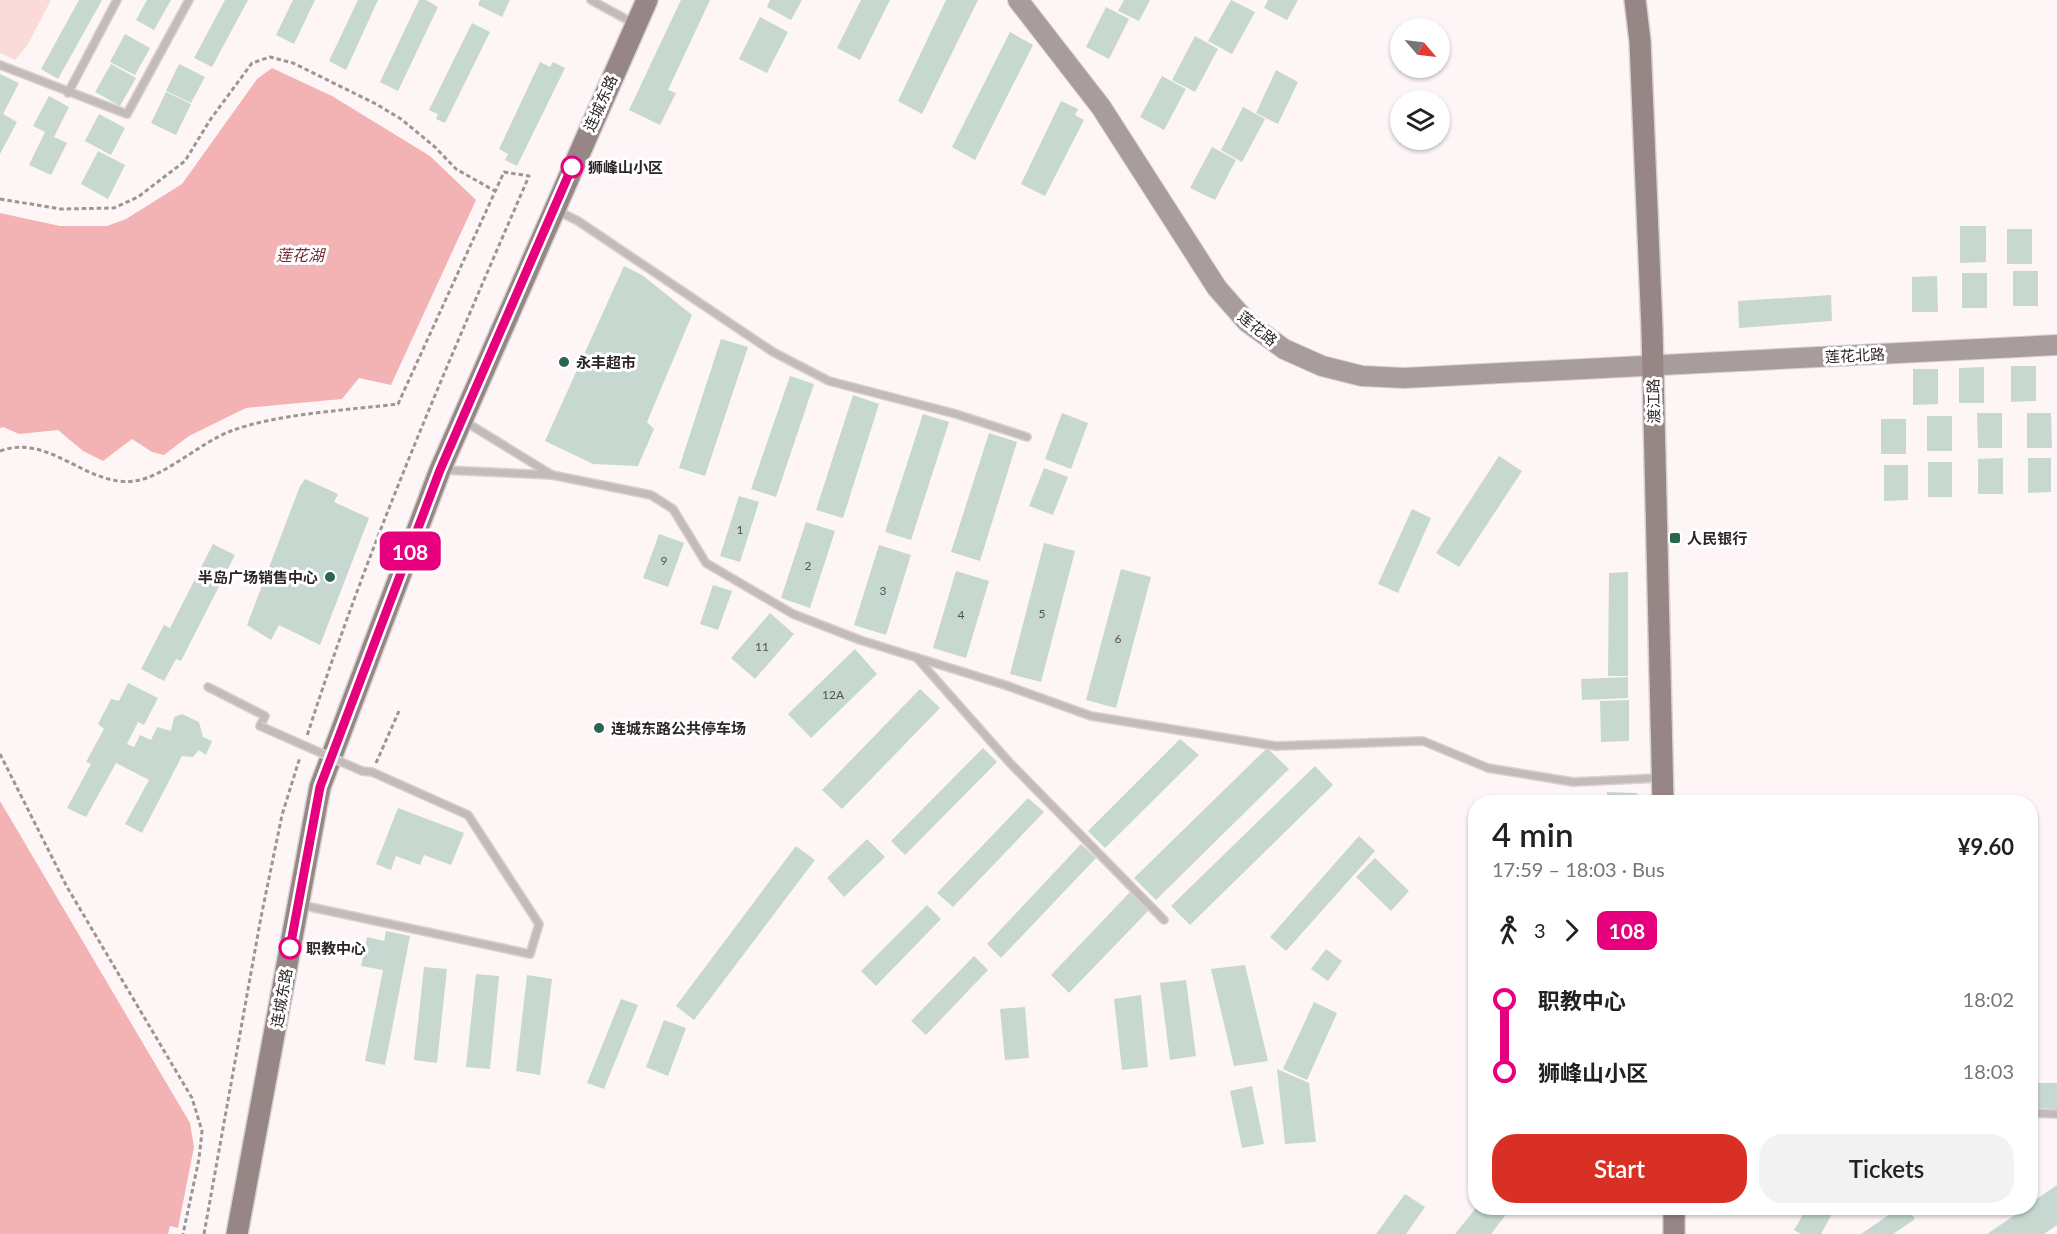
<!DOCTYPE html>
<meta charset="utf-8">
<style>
body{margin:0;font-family:Lato,"Noto Sans SC",sans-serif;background:#f2f2f2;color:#222;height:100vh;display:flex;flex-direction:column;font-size:22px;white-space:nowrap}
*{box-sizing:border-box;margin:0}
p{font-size:20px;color:#767676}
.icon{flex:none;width:33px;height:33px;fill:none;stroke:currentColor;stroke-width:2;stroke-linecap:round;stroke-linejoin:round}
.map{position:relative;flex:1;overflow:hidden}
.drawer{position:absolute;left:1468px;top:795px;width:570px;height:420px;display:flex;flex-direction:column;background:#fff;border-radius:24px;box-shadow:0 2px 4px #0004}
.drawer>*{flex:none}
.badge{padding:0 12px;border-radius:9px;font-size:21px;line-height:39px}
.needle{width:39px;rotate:118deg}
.fabs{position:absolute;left:1390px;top:18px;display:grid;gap:12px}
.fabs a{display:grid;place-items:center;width:60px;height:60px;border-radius:50%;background:#fff;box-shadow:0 2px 4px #0004;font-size:30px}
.map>.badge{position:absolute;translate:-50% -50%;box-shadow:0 0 0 3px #fff}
.legs{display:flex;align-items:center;gap:9px;height:66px;padding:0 24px;font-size:20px}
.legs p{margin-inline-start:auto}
.headline{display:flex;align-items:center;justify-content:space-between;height:102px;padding:0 24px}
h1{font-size:33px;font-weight:600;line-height:45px}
.button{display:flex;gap:12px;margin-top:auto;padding:12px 24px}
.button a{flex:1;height:69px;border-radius:24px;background:#d93025;color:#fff;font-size:24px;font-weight:600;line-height:69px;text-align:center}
.button a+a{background:#f2f2f2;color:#222}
ul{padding:0 24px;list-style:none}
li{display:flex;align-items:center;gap:21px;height:72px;font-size:22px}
li i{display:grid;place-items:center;width:9px;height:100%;margin:0 8px;background:currentColor}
li i::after{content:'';width:15px;height:15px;margin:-8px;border:4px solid;border-radius:50%;background:#fff}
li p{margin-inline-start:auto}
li:first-child i{background:linear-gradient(#0000 50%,currentColor 0)}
li:last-child i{background:linear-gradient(currentColor 50%,#0000 0)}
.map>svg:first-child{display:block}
.green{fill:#fadbda}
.water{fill:#f3b2b3}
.building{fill:#c6d8d0}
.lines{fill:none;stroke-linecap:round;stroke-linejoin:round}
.lane-casing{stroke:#d8d1d1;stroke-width:10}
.secondary-casing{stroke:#d8d1d1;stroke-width:22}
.primary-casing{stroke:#d8d1d1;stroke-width:24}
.path{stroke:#9c9595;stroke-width:3;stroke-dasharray:4.5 3;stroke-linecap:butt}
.lane{stroke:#c3baba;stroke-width:7}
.secondary{stroke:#a99c9c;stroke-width:20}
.primary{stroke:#968686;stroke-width:21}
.lane-bridge-casing{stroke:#d8d1d1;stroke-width:10;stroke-linecap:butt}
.lane-bridge{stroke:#c3baba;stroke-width:7}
.line-1-casing{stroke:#fff;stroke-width:14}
.line-1{stroke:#e6007e;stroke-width:9}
.stop-1-dot{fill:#fff;stroke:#e6007e;stroke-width:3}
.poi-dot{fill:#29654f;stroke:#fff;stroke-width:2}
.labels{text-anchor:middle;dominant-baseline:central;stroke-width:6;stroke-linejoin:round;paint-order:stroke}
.number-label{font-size:12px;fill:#535250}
.street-label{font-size:15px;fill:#2d2626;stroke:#fff}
.stop-label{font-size:15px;font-weight:bold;fill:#2d2626;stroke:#fff;text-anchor:start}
.poi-label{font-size:15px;font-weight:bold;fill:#2d2626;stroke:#fff;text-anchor:start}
.water-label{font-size:16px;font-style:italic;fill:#792d34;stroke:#fff}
</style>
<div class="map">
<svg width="2057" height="1234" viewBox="0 0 2057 1234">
<rect width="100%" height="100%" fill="#fef6f6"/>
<!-- green -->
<path class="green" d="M0,0H51L27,46L15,60L0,53Z"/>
<!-- water -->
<g class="water">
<path d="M272,68L332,96L430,156L476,200L391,385L359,378L342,399L246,408L189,436L164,455L152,452L132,439L103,461L83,451L58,430L19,434L3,427L0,428V213L60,226H107L126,219L182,184L257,79Z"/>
<path d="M0,801L190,1123L194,1147L178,1228L170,1226L168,1234H0Z"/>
</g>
<!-- building -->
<g class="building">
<path d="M79,0H102L58,79L41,69Z"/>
<path d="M147,0H171L154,30L136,20Z"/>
<path d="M225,0H248L212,67L194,58Z"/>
<path d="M293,0H315L294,44L276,35Z"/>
<path d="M358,0H378L346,70L329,61Z"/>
<path d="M419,0H426L438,7L398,91L380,82Z"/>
<path d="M480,0H510L502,17L478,5Z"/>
<path d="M681,0H710L668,90L676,93L660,125L629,110Z"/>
<path d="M770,0H802L791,20L767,7Z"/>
<path d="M861,0H890L860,60L837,48Z"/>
<path d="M946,0H978L922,114L898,101Z"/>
<path d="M1124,0H1150L1139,21L1118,11Z"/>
<path d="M1231,0L1255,12L1232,54L1208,41Z"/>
<path d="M1268,0H1298L1287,20L1264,8Z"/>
<path d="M1106,7L1129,19L1109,59L1086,47Z"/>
<path d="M760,17L788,32L767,73L739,59Z"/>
<path d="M472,23L490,32L445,123L436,119L438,114L429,110Z"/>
<path d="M1010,32L1033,45L975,160L952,147Z"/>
<path d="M125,34L150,48L135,75L110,62Z"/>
<path d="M1195,36L1218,49L1195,92L1172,80Z"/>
<path d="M540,62L550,67L553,62L565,68L517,166L505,160L508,154L499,149Z"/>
<path d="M111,64L136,78L120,106L95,92Z"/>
<path d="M179,64L205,77L191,103L166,91Z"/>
<path d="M1276,70L1298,82L1278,124L1256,113Z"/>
<path d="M0,74L19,83L3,114L17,122L0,154Z"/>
<path d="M1162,76L1186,89L1164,130L1140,117Z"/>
<path d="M166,92L191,104L176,135L151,123Z"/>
<path d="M49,96L69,107L54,137L67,143L51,175L29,165L45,132L33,126Z"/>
<path d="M1061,101L1078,109L1075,115L1084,120L1045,196L1021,184Z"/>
<path d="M1243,107L1265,119L1242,162L1221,150Z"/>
<path d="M99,114L125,128L111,155L85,141Z"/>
<path d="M1212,147L1236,160L1215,200L1190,188Z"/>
<path d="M98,151L125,165L108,199L81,184Z"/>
<path d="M1960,226H1986V262L1960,263Z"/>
<rect x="2007" y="229" width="25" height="35"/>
<path d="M624,266L642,275L692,315L647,422L654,429L638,466L593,464L545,441Z"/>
<rect x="2013" y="271" width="25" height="35"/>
<rect x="1962" y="273" width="25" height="35"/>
<path d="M1937,276L1938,312H1912V277Z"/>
<path d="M1831,295L1832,321L1739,328L1738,301Z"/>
<path d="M721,339L748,347L705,476L679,468Z"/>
<path d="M2011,366H2036V401L2011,402Z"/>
<path d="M1984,367V403H1959V368Z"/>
<path d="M1913,369H1938V404L1913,405Z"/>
<path d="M790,376L814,384L776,497L751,489Z"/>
<path d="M853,395L879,404L843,518L816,510Z"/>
<path d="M1062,413L1088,423L1071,469L1045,459Z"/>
<path d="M1977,413H2002V448H1978Z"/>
<path d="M2027,413H2051L2052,448H2027Z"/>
<path d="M923,414L949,422L911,540L885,532Z"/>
<rect x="1927" y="416" width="25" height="35"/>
<rect x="1881" y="419" width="25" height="35"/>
<path d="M989,433L1017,442L980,561L951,552Z"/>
<path d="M1499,456L1522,471L1459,567L1436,553Z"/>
<path d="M2003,458V494H1978V459Z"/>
<path d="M2028,458H2051V492L2028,493Z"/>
<rect x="1928" y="462" width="24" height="35"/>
<path d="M1884,465H1908V500L1884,501Z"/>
<path d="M1044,468L1068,477L1053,515L1029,506Z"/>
<path d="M305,479L338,494L334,502L369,518L320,645L279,625L271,640L247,625L300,486Z"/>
<path d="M739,496L759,502L740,562L720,556Z"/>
<path d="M1412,509L1431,518L1398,593L1378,584Z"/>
<path d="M806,522L835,531L810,608L781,598Z"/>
<path d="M659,534L684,543L668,587L643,578Z"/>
<path d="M1044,543L1075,551L1041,682L1010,674Z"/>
<path d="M213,544L235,555L181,661L176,659L164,681L141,669L164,625L170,628Z"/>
<path d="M879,545L911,555L886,635L854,625Z"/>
<path d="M1121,569L1151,577L1116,708L1086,700Z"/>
<path d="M956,571L989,581L966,658L933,648Z"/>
<path d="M1628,572V676H1608L1609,573Z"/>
<path d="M713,585L732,591L718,630L700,624Z"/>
<path d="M770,613L794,634L755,679L731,658Z"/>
<path d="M855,649L877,674L811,738L788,714Z"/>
<path d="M1628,677V698L1582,700L1581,679Z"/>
<path d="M128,683L158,698L144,725L138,722L127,744L134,747L140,735L151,740L157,727L171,731L174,717L182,714L199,722L203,737L212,741L206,755L199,750L193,757L182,756L142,833L125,824L149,780L116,763L86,817L67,808L91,764L86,762L104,729L98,724L111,699L119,701Z"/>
<path d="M920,689L940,708L842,809L822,790Z"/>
<path d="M1629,700V741L1601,742L1600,701Z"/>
<path d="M1180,739L1199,755L1105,848L1088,831Z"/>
<path d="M983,748L997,762L905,855L891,841Z"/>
<path d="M1267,748L1289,769L1156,900L1134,878Z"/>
<path d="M1315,766L1333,785L1190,925L1171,906Z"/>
<path d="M1607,792L1637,793L1636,802H1607Z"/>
<path d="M1028,798L1044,812L953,907L937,893Z"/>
<path d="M398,808L464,833L451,865L424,855L420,865L396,856L391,870L376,864Z"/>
<path d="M1359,836L1375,851L1286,951L1270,937Z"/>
<path d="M867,839L885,857L844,897L827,878Z"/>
<path d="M1081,844L1096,858L1001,958L987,944Z"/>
<path d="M796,846L815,860L694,1020L676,1006Z"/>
<path d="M1375,858L1409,891L1391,911L1356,877Z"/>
<path d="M1131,891L1150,909L1069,993L1051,975Z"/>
<path d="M927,905L941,919L876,986L861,971Z"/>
<path d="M386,931L410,936L385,1065L365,1061L383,970L361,966L367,937L384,941Z"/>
<path d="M1326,949L1342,961L1328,981L1311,969Z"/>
<path d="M974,956L988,970L926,1035L911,1021Z"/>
<path d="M1245,965L1268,1061L1234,1066L1211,969Z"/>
<path d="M424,967L447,969L437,1063L414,1060Z"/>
<path d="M476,974L499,976L490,1069L466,1067Z"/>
<path d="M527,975L552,979L540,1075L516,1071Z"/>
<path d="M1186,980L1196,1056L1170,1060L1160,983Z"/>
<path d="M1141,995L1148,1067L1122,1070L1114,999Z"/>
<path d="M621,999L638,1005L604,1089L587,1083Z"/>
<path d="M1314,1002L1337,1013L1307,1080L1283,1069Z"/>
<path d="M1025,1007L1029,1058L1005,1060L1000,1009Z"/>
<path d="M664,1020L686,1028L668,1076L646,1067Z"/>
<path d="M1277,1069L1309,1083L1316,1142L1285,1144Z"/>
<path d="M2031,1083H2057V1109L2031,1108Z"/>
<path d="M1252,1086L1264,1144L1242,1148L1230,1091Z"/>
<path d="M2057,1185V1225L2044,1234H1987L2025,1208H2031V1203Z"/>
<path d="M1405,1194L1425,1207L1406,1234H1376Z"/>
<path d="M1476,1208H1511L1491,1234H1455Z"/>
<path d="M1807,1208L1834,1210L1821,1234H1801L1794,1230Z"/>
<path d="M1899,1208H1907L1915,1219L1893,1234H1861Z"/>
</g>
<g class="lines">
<!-- lane casing -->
<g class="lane-casing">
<g id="lane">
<path d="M591,0L633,23"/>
<path d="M0,65L127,114L189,0"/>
<path d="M68,93L117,0"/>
<path d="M556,210L578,221L773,352L829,381L956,414L1027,437"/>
<path d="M464,421L552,475L651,495L673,509L706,563L793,614L860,640L1005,685L1091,716L1276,746L1423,741L1488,768L1573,782L1660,778"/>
<path d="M443,470L552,475"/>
<path d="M917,658L1010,763L1164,920"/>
<path d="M208,687L265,716L260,726"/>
<path d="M301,905L530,954L539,924L468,815L372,772L362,771"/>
<path d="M2031,1113L2057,1114"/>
</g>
</g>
<!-- secondary casing -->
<g class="secondary-casing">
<path id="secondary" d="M1018,0L1101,107L1217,288L1247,322L1284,349L1322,366L1362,376L1404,378L2057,345"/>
</g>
<!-- primary casing -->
<g class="primary-casing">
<g id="primary">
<path d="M1635,0L1640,41L1652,329L1663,802"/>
<path d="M1674,1208V1234"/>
<path d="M237,1234L320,787L440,470L647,0"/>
</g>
</g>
<!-- path -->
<g class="path">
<path d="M0,199L61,209L114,208L138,197L185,161L210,120L252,63L270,57L293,63L376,104L401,119L435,147L456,169L495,191"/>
<path d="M0,451C50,433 86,487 134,481C163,478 201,442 231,431C275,414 349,410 398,404L504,172L529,176C449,361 368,545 307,736"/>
<path d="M0,754L67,887L192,1098L202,1131L199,1159L183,1234"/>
<path d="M376,763L399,711"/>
<path d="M204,1234L261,917L282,815L300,757"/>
</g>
<!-- lane -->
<use href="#lane" class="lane"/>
<!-- secondary -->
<use href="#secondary" class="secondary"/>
<!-- primary -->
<use href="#primary" class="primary"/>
<!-- lane-bridge casing -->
<g class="lane-bridge-casing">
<path id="lane-bridge" d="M260,726L362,771"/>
</g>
<!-- lane-bridge -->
<use href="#lane-bridge" class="lane-bridge"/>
</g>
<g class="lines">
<!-- line-1 casing -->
<g class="line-1-casing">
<path id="line-1" d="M290,948L320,787L440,470L572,167"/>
</g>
<!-- line-1 -->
<use href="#line-1" class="line-1"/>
</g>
<!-- markers -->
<g class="stop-1-dot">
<circle cx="572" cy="167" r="10"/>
<circle cx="290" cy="948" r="10"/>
</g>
<g class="poi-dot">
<circle cx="564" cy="362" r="6"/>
<rect x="1669" y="532" width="12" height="12" rx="3"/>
<circle cx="330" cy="577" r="6"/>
<circle cx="599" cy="728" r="6"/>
</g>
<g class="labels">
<!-- number labels -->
<g class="number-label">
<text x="740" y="529">1</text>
<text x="664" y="560">9</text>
<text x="808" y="565">2</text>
<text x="883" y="590">3</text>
<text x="1042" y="613">5</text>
<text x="961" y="614">4</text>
<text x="1118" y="638">6</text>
<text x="762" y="646">11</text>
<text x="833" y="694">12A</text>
</g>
<!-- street labels -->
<g class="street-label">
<text transform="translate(600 103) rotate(-66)">连城东路</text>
<text transform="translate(1258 328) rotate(39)">莲花路</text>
<text transform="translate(1855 355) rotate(-3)">莲花北路</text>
<text transform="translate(1653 401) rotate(-91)">渡江路</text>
<text transform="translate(281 998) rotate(-80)">连城东路</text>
</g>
<!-- stop labels -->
<g class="stop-label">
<text x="588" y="167">狮峰山小区</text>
<text x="306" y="948">职教中心</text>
</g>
<!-- poi labels -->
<g class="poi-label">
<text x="576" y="362">永丰超市</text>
<text x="1687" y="538">人民银行</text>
<text x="318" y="577" text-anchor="end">半岛广场销售中心</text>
<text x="611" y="728">连城东路公共停车场</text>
</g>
<!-- water labels -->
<g class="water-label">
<text x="300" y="254">莲花湖</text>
</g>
</g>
</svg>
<div class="fabs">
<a><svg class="needle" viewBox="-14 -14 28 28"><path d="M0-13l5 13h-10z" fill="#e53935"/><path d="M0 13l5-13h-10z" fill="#767676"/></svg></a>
<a><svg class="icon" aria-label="layers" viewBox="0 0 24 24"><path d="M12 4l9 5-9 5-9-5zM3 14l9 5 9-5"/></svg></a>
</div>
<b class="badge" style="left:410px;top:551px;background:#e6007e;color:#fff">108</b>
<section class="drawer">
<div class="headline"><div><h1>4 min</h1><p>17:59 – 18:03 · Bus</p></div><b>¥9.60</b></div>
<div class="legs"><svg class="icon" aria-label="walk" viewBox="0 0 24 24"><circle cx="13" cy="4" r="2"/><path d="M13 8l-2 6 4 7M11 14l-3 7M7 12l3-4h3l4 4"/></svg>3<svg class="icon" aria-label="forward" viewBox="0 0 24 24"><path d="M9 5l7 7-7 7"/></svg><b class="badge" style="background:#e6007e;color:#fff">108</b></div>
<ul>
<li><i style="color:#e6007e"></i><b>职教中心</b><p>18:02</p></li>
<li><i style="color:#e6007e"></i><b>狮峰山小区</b><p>18:03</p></li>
</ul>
<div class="button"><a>Start</a><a>Tickets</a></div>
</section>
</div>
